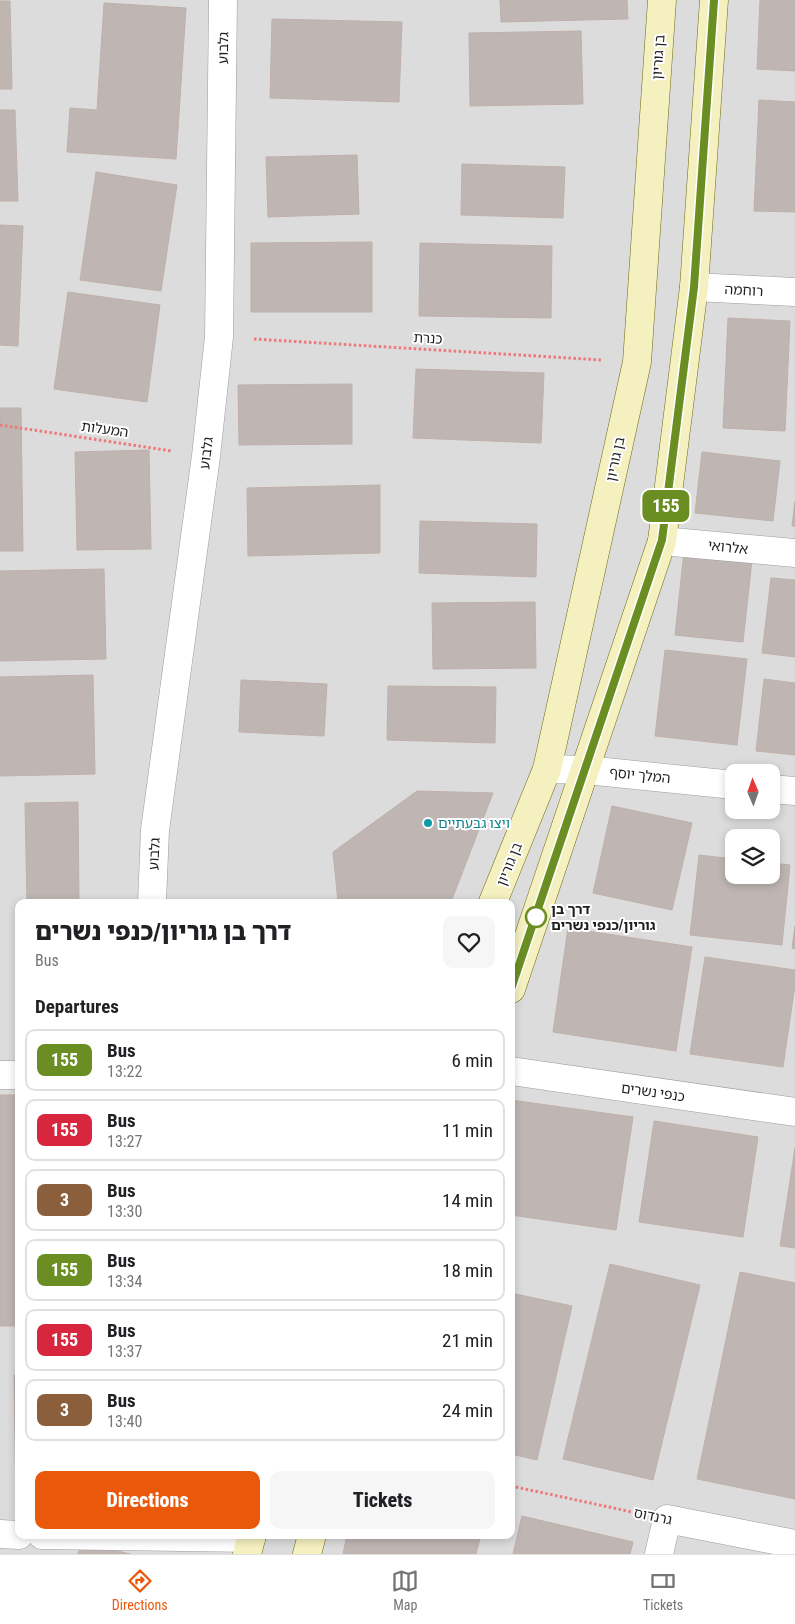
<!DOCTYPE html>
<meta charset="utf-8">
<style>
body{margin:0;font-family:"Roboto Condensed","Noto Sans Hebrew",sans-serif;background:#f6f6f6;color:#202124;height:100vh;display:flex;flex-direction:column;font-size:19px;white-space:nowrap}
*{box-sizing:border-box;margin:0}
p{font-size:16px;color:#757577}
.icon{flex:none;width:28px;height:28px;fill:none;stroke:currentColor;stroke-width:2;stroke-linecap:round;stroke-linejoin:round}
.map{position:relative;flex:1;overflow:hidden}
.side{position:absolute;left:15px;top:899px;width:500px;height:640px;display:flex;flex-direction:column;background:#fff;border-radius:10px;box-shadow:0 2px 8px #0003}
.side>*{flex:none}
.badge{padding:0 10px;border-radius:8px;font-size:18px;line-height:32px}
.needle{width:32px;rotate:358deg}
.tools{position:absolute;left:725px;top:764px;display:grid;gap:10px}
.tools a{display:grid;place-items:center;width:55px;height:55px;border-radius:10px;background:#fff;box-shadow:0 2px 8px #0003;font-size:25px}
.map>.badge{position:absolute;translate:-50% -50%;box-shadow:0 0 0 2px #fff}
h2{padding:0 20px;font-size:19px;line-height:45px}
.round{display:grid;place-items:center;flex:none;width:52px;height:52px;border-radius:10px;background:#f6f6f6}
.headline{display:flex;align-items:center;justify-content:space-between;height:85px;padding:0 20px}
h1{font-size:24px;font-weight:800;line-height:38px}
.action{display:flex;gap:10px;margin-top:auto;padding:10px 20px}
.action a{flex:1;height:58px;border-radius:10px;background:#ea580c;color:#fff;font-size:20px;font-weight:800;line-height:58px;text-align:center}
.action a+a{background:#f6f6f6;color:#202124}
ul{padding:0;list-style:none}
li{display:flex;align-items:center;gap:15px;height:62px;margin:0 10px 8px;padding:0 10px;border:2px solid #e0e0e0;border-radius:10px}
li div{flex:1}
li b{display:block;font-size:19px}
li em{font-style:normal}
li .badge{min-width:55px;font-weight:700;text-align:center}
.menu{display:flex;justify-content:space-around;align-items:center;height:70px;border-top:1px solid #e0e0e0;background:#fff;font-size:14px;color:#757577}
.menu a{display:grid;justify-items:center;gap:2px}
.menu .current{color:#ea580c}
.map>svg:first-child{display:block}
.residential{fill:#dddcdc;fill-rule:evenodd}
.building{fill:#bfb6b3;stroke:#bfb0aa}
.lines{fill:none;stroke-linecap:round;stroke-linejoin:round}
.pedestrian-casing{stroke:#9c9c9c;stroke-width:29}
.minor-casing{stroke:#9c9c9c;stroke-width:29}
.secondary-casing{stroke:#6d6b0f;stroke-width:29}
.path{stroke:#ed797b;stroke-width:3;stroke-dasharray:2.5 2.5;stroke-linecap:butt}
.pedestrian{stroke:#fff;stroke-width:28}
.minor{stroke:#fff;stroke-width:28}
.secondary{stroke:#f4f0bf;stroke-width:28}
.line-casing{stroke:#fff;stroke-width:11}
.line{stroke:#6b8e23;stroke-width:8}
.culture-dot{fill:#0f9aa8;stroke:#fff;stroke-width:2}
.stop-dot{fill:#fff;stroke:#6b8e23;stroke-width:2.5}
.labels{text-anchor:middle;dominant-baseline:central;stroke-width:4;stroke-linejoin:round;paint-order:stroke}
.street-label{font-size:14px;fill:#1f1f1f;stroke:#fff}
.culture-label{font-size:14px;fill:#0d838f;stroke:#fff;text-anchor:start}
.stop-label{font-size:14px;font-weight:bold;fill:#1f1f1f;stroke:#fff;text-anchor:start}
</style>
<div class="map">
<svg width="795" height="1554" viewBox="0 0 795 1554">
<rect width="100%" height="100%" fill="#efebe6"/>
<!-- residential -->
<path class="residential" d="M0,0H795V1554H0ZM734,772H771V810H734ZM734,838H771V875H734ZM19,902H511V1535H19Z"/>
<!-- building -->
<g class="building">
<path d="M500,0H627L628,19L501,22Z"/>
<path d="M760,0H795V71L757,69Z"/>
<path d="M0,1H10L12,89H0Z"/>
<path d="M104,3L186,8L176,159L67,152L70,108L97,110Z"/>
<path d="M272,19L402,22L399,102L270,98Z"/>
<path d="M581,31L583,104L470,106L469,33Z"/>
<path d="M759,100L795,102V212L754,211Z"/>
<path d="M0,110H15L18,201H0Z"/>
<path d="M357,155L359,214L268,217L266,157Z"/>
<path d="M462,164L565,167L563,218L461,215Z"/>
<path d="M96,172L177,185L161,291L80,280Z"/>
<path d="M0,225L23,226L18,346L0,345Z"/>
<path d="M372,242V312H251V243Z"/>
<path d="M420,243L552,246L551,318L419,316Z"/>
<path d="M68,292L160,305L147,402L54,389Z"/>
<path d="M728,318L790,321L785,431L723,428Z"/>
<path d="M416,369L544,373L541,443L413,438Z"/>
<path d="M352,384V444L239,445L238,385Z"/>
<path d="M0,408H21L23,551H0Z"/>
<path d="M149,450L151,549L77,550L75,452Z"/>
<path d="M702,452L780,461L773,521L695,513Z"/>
<path d="M380,485V553L248,556L247,488Z"/>
<path d="M795,501V526H792Z"/>
<path d="M420,521L537,524L536,577L419,573Z"/>
<path d="M684,552L752,560L743,642L675,635Z"/>
<path d="M104,569L106,659L0,661V571Z"/>
<path d="M771,578L795,580V657L762,653Z"/>
<path d="M535,602L536,668L433,669L432,603Z"/>
<path d="M665,650L747,659L737,745L655,736Z"/>
<path d="M93,675L95,774L0,776V677Z"/>
<path d="M764,679L795,683V755L756,751Z"/>
<path d="M241,680L327,684L324,736L239,732Z"/>
<path d="M388,686L496,687L495,743L387,740Z"/>
<path d="M417,791L493,793L451,902H338L333,852Z"/>
<path d="M78,802L79,902H27L25,803Z"/>
<path d="M612,806L692,823L672,910L593,893Z"/>
<path d="M699,855L734,859V875H771V863L790,865L782,945L690,935Z"/>
<path d="M795,926V949L792,948Z"/>
<path d="M568,928L692,947L676,1051L553,1032Z"/>
<path d="M705,957L795,970V985L783,1067L690,1054Z"/>
<rect x="0" y="1095" width="19" height="231"/>
<path d="M511,1100L633,1117L616,1230L511,1215Z"/>
<path d="M654,1121L758,1137L743,1237L639,1222Z"/>
<path d="M795,1148V1248L780,1246Z"/>
<path d="M610,1264L700,1285L653,1480L563,1459Z"/>
<path d="M740,1272L795,1283V1499L697,1479Z"/>
<path d="M511,1293L572,1306L537,1460L511,1454Z"/>
<path d="M14,1375H19V1502H16Z"/>
<path d="M522,1516L633,1542L630,1554H513Z"/>
<path d="M347,1535H481L476,1554H343Z"/>
<path d="M81,1542L130,1554H78Z"/>
</g>
<g class="lines">
<!-- pedestrian casing -->
<g class="pedestrian-casing">
<g id="pedestrian">
<path d="M0,1534L19,1535"/>
<path d="M42,1535L251,1538"/>
</g>
</g>
<!-- minor casing -->
<g class="minor-casing">
<g id="minor">
<path d="M694,287L795,292"/>
<path d="M662,541L795,553"/>
<path d="M547,769L586,770L734,785"/>
<path d="M771,789L795,791"/>
<path d="M152,902L155,830L206,456L219,337L223,0"/>
<path d="M511,1071L795,1112"/>
<path d="M0,1075H19"/>
<path d="M659,1554L667,1519L795,1544"/>
</g>
</g>
<!-- secondary casing -->
<g class="secondary-casing">
<g id="secondary">
<path d="M493,902L547,769L637,362L662,0"/>
<path d="M511,989L662,541L694,287L714,0"/>
<path d="M247,1554L252,1535"/>
<path d="M307,1554L312,1535"/>
</g>
</g>
<!-- path -->
<g class="path">
<path d="M254,339L602,360"/>
<path d="M0,425L172,451"/>
<path d="M511,1486L632,1512"/>
</g>
<!-- pedestrian -->
<use href="#pedestrian" class="pedestrian"/>
<!-- minor -->
<use href="#minor" class="minor"/>
<!-- secondary -->
<use href="#secondary" class="secondary"/>
</g>
<g class="lines">
<!-- line casing -->
<g class="line-casing">
<path id="line" d="M511,989L662,540L694,287L714,0"/>
</g>
<!-- line -->
<use href="#line" class="line"/>
</g>
<!-- markers -->
<circle class="culture-dot" cx="428" cy="823" r="5"/>
<circle class="stop-dot" cx="536" cy="917" r="10"/>
<g class="labels">
<!-- street labels -->
<g class="street-label">
<text transform="translate(223 48) rotate(-89)">גלבוע</text>
<text transform="translate(658 57) rotate(-86)">בן גוריון</text>
<text transform="translate(744 290) rotate(3)">רוחמה</text>
<text transform="translate(428 338) rotate(3)">כנרת</text>
<text transform="translate(105 429) rotate(8)">המעלות</text>
<text transform="translate(206 453) rotate(-83)">גלבוע</text>
<text transform="translate(615 459) rotate(-78)">בן גוריון</text>
<text transform="translate(728 547) rotate(6)">אלרואי</text>
<text transform="translate(640 775) rotate(6)">המלך יוסף</text>
<text transform="translate(154 854) rotate(-87)">גלבוע</text>
<text transform="translate(509 864) rotate(-68)">בן גוריון</text>
<text transform="translate(653 1092) rotate(8)">כנפי נשרים</text>
<text transform="translate(653 1516) rotate(12)">גרנדוס</text>
</g>
<!-- culture labels -->
<g class="culture-label">
<text x="438" y="823">ויצו גבעתיים</text>
</g>
<!-- stop labels -->
<g class="stop-label">
<text x="551" y="909">דרך בן<tspan x="551" dy="16">גוריון/כנפי נשרים</tspan></text>
</g>
</g>
</svg>
<div class="tools">
<a><svg class="needle" viewBox="-14 -14 28 28"><path d="M0-13l5 13h-10z" fill="#e53935"/><path d="M0 13l5-13h-10z" fill="#757577"/></svg></a>
<a><svg class="icon" aria-label="layers" viewBox="0 0 24 24"><path d="M12 4l9 5-9 5-9-5zM3 14l9 5 9-5"/></svg></a>
</div>
<b class="badge" style="left:666px;top:506px;background:#6b8e23;color:#fff">155</b>
<section class="side">
<div class="headline"><div><h1>דרך בן גוריון/כנפי נשרים</h1><p>Bus</p></div><a class="round"><svg class="icon" aria-label="heart" viewBox="0 0 24 24"><path d="M12 20l-8-8c-3-5 5-10 8-4 3-6 11-1 8 4z"/></svg></a></div>
<h2>Departures</h2>
<ul>
<li><span class="badge" style="background:#6b8e23;color:#fff">155</span><div><b>Bus</b><p>13:22</p></div><em>6 min</em></li>
<li><span class="badge" style="background:#d7263d;color:#fff">155</span><div><b>Bus</b><p>13:27</p></div><em>11 min</em></li>
<li><span class="badge" style="background:#8b5e3c;color:#fff">3</span><div><b>Bus</b><p>13:30</p></div><em>14 min</em></li>
<li><span class="badge" style="background:#6b8e23;color:#fff">155</span><div><b>Bus</b><p>13:34</p></div><em>18 min</em></li>
<li><span class="badge" style="background:#d7263d;color:#fff">155</span><div><b>Bus</b><p>13:37</p></div><em>21 min</em></li>
<li><span class="badge" style="background:#8b5e3c;color:#fff">3</span><div><b>Bus</b><p>13:40</p></div><em>24 min</em></li>
</ul>
<div class="action"><a>Directions</a><a>Tickets</a></div>
</section>
</div>
<nav class="menu">
<a class="current"><svg class="icon" aria-label="directions" viewBox="0 0 24 24"><path d="M12 3l9 9-9 9-9-9zM9 14v-3h6M13 9l2 2-2 2"/></svg>Directions</a>
<a><svg class="icon" aria-label="map" viewBox="0 0 24 24"><path d="M3 6l6-2 6 2 6-2v14l-6 2-6-2-6 2zM9 4v14M15 6v14"/></svg>Map</a>
<a><svg class="icon" aria-label="tickets" viewBox="0 0 24 24"><path d="M3 7h18v10H3zM15 7v10"/></svg>Tickets</a>
</nav>
